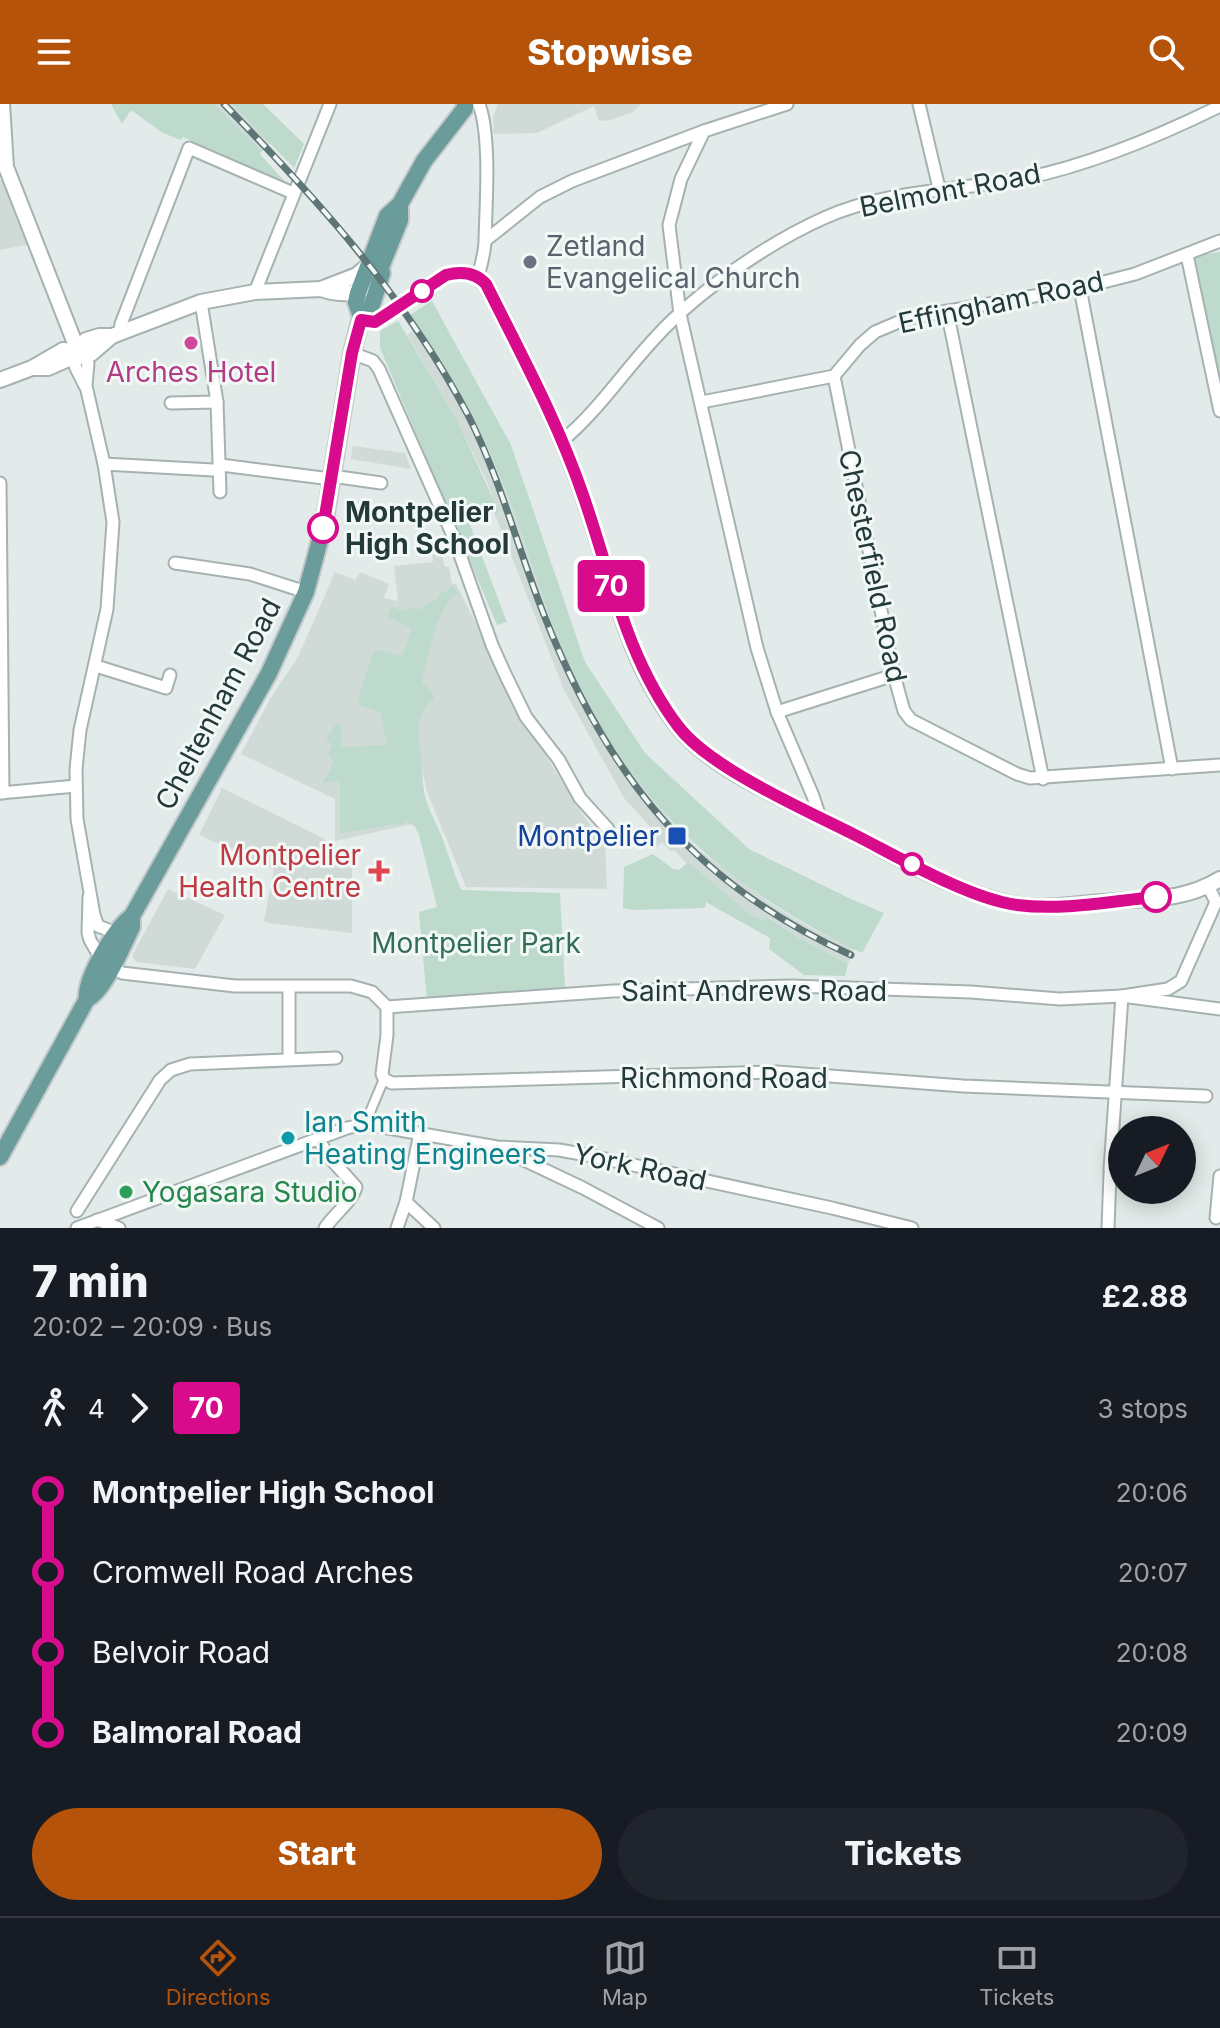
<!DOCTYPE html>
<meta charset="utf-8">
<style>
body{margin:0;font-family:Inter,sans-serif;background:#20242c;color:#f1f3f6;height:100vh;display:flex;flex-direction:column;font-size:30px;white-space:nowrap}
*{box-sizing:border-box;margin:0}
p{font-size:26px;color:#9ea1a6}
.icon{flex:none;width:44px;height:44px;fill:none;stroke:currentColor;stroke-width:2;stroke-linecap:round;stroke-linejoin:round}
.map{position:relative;height:1124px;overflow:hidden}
.drawer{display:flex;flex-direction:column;background:#171b24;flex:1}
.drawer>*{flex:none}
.badge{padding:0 16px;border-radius:6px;font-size:28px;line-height:52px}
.needle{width:52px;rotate:47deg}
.fabs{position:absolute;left:1108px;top:1012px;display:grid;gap:16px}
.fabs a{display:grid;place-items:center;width:88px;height:88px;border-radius:50%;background:#171b24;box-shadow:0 4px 20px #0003;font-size:40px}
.map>.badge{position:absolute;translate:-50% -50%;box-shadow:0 0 0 4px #fff}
.legs{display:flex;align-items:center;gap:12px;height:88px;padding:0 32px;font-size:26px}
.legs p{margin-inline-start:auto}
.head{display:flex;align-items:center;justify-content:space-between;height:136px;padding:0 32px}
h1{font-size:44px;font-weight:800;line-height:60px}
.button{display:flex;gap:16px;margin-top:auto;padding:16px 32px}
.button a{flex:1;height:92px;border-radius:48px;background:#b45309;color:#fff;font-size:32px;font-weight:800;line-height:92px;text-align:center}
.button a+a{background:#20242c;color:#f1f3f6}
ul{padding:0 32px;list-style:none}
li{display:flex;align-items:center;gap:28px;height:80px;font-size:30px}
li i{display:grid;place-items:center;width:12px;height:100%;margin:0 10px;background:currentColor}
li i::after{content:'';width:20px;height:20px;margin:-10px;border:6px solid;border-radius:50%;background:#171b24}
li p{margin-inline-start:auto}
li:first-child i{background:linear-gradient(#0000 50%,currentColor 0)}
li:last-child i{background:linear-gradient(currentColor 50%,#0000 0)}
header{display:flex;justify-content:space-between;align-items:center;height:104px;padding:0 32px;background:#b45309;color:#fff;font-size:36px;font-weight:800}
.tab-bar{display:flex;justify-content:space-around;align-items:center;height:112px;border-top:2px solid #363941;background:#171b24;font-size:22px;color:#9ea1a6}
.tab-bar a{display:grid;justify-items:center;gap:4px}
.tab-bar .current{color:#b45309}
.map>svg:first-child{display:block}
.built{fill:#d0dbd8}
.green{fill:#bddacc}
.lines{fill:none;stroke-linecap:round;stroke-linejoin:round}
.pedestrian-casing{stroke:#a5b2b1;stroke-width:12}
.minor-casing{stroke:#a5b2b1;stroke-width:15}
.tertiary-casing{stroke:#a5b2b1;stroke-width:18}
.primary-casing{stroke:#c2c8c8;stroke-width:20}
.pedestrian{stroke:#fff;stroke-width:8}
.minor{stroke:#fff;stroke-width:11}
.tertiary{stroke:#fff;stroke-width:14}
.primary{stroke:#6b9c9c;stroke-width:16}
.rail-casing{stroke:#5e7675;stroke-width:7}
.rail{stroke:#f2f8f6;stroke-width:4;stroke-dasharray:12;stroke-linecap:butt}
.line-1-casing{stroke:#fff;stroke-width:18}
.line-1{stroke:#d70b8c;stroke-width:12}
.worship-dot{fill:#6b7280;stroke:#f2f8f6;stroke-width:3}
.stop-1-dot{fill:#fff;stroke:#d70b8c;stroke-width:4}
.hotel-dot{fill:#d1479c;stroke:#f2f8f6;stroke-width:3}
.transit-dot{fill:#1a4fb4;stroke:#f2f8f6;stroke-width:3}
.health-dot{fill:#e0444e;stroke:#f2f8f6;stroke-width:3}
.culture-dot{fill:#0f9aa8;stroke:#f2f8f6;stroke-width:3}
.leisure-dot{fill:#2e9e5b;stroke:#f2f8f6;stroke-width:3}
.labels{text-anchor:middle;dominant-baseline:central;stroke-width:6;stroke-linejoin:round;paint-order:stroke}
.street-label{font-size:28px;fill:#243a3a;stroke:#f2f8f6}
.worship-label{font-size:28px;fill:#5b616d;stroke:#f2f8f6;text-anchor:start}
.hotel-label{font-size:28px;fill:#b23c85;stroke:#f2f8f6}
.stop-label{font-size:28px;font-weight:bold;fill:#243a3a;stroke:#f2f8f6;text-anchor:start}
.transit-label{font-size:28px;fill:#164399;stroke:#f2f8f6;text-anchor:end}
.health-label{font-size:28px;fill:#be3a42;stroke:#f2f8f6;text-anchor:end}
.park-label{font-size:28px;fill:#326d58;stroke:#f2f8f6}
.culture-label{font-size:28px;fill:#0d838f;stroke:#f2f8f6;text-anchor:start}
.leisure-label{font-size:28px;fill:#27864d;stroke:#f2f8f6;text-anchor:start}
</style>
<header><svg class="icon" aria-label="menu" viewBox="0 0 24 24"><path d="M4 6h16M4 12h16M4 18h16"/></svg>Stopwise<svg class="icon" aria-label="search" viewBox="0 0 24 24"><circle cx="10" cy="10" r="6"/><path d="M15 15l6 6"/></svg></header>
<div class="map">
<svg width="1220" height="1124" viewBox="0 0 1220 1124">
<rect width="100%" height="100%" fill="#e2ebe9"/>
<!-- built -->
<g class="built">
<path d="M214,0H232L271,39L262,47Z"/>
<path d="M498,0H641L633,8L611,16L599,17L594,2L537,29L494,30L493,13Z"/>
<path d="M0,76H5L31,140L0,146Z"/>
<path d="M418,223L472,311L500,371L573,568L615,646L668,714L699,746L771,800L809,823L854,845L848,860L800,835L767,812L763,816L751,811L686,759L674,746L671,748L662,738L656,743L645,731L651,724L624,694L564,586L494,408H498L487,378L458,318L407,231Z"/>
<path d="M353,342L405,349L411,365L351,355Z"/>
<path d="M441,448L445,463H449L452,480H456L529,624L576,701L594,726L605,736L607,785L466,783L427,688L412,617L386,629L395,678L417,719L335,737V695L241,650L270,595L298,553L335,468L355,476L360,468L389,480L384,494L398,497L394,462L433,458L432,450Z"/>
<path d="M222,684L325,735L331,746L352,750V829L267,819L264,817L274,765L199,731Z"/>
<path d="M168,785L225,811L195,865L136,858L132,852Z"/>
</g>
<!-- green -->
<g class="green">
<path d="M111,0H214L262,47L260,50L286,79L183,33L181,36L163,29L131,6L122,20Z"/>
<path d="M232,0H263L304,40L294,64Z"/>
<path d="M1220,148V292L1191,153Z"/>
<path d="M432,197L511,341L585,558L645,649L749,745L853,796L884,809L862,849C728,785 637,705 573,569C543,505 527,435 499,370C476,314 446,260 410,211Z"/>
<path d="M398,217L458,318L499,408L467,413L507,518L497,521L380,244V227Z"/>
<path d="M452,481L458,489C436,500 428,555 422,578L433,589L434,594C412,616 419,629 421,657C423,672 422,684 427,699C431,711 438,722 442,733C448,751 454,768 461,786L560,789L565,886L427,897L419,808L437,803L419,731L415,723L404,715L405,719L340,729V677L323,679L334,658L328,649L332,641L326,635L336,620H341V643L387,641L381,609L360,601L358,594L375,545L402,552L412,524L388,513L392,503L402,507L412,503L419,506C426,498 437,500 440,488H446Z"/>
<path d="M653,750L673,765L679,766L688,758L751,811L763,816L766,812L800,835L848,860L845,872L804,871L769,845L770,834L706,798L705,804L633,806L623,804L624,763Z"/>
</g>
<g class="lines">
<!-- pedestrian casing -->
<g class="pedestrian-casing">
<path id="pedestrian" d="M365,1020L384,975"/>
</g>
<!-- minor casing -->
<g class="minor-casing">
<g id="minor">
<path d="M919,0L939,84"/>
<path d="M704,27L681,75L669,121L680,210L757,544L777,608L813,692L820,713"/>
<path d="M486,136L540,93L572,77L704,27L787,0"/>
<path d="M1187,151L1220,307"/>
<path d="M1080,184L1172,665"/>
<path d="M255,188L330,0"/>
<path d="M201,198L217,298L220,388"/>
<path d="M947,207L1043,675"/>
<path d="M361,216L375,218L446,171L458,168L478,173C481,161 485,148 485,136C486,99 491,33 479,0"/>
<path d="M120,228L121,220L189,44L293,89"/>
<path d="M78,247L88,259L86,282L104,360L113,418L107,505L80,626L76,665L77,715L94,811L98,822L116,829"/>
<path d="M78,247L75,262L85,282"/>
<path d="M352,249L373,257L379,265L454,434L492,541L505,570L526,613L559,656L580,694L608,725"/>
<path d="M834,272L894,571L904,607L911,616L1017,670L1030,674L1220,661"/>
<path d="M702,298L834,272L860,241L875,228L908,214L1080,184L1135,170L1220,137"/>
<path d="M171,299L217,298"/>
<path d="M562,337C598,307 624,267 656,233C697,188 768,139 824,114C889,85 958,87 1026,74C1093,60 1159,32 1220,2"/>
<path d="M104,360L213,366"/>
<path d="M221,361L331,375"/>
<path d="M332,372L381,379"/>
<path d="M0,379L3,689"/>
<path d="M175,459L250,470L306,488"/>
<path d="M96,562L166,584L170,571"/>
<path d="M777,608L894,571"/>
<path d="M0,689L76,682"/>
<path d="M89,793L88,829L90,836L101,855L122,869L235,882H351L372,888L387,903V931L382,970L384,975L392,979L777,968L963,982L1206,992"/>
<path d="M387,903L613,887L791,882L971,888L1060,895L1122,892L1220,905"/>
<path d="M289,955V883"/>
<path d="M318,1035L330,1054L356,1083C352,1098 334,1110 325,1124"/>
<path d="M505,1047L583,1084L658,1124"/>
<path d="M1110,1066L1122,892L1168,885L1181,877L1216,798L1208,782"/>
<path d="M406,1098L434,1124"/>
<path d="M77,1107L160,976L171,966L190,960L336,954"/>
<path d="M1216,1114L1220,1072"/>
<path d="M97,1116L119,1124"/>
<path d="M77,1124L347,1024L365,1020L497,1043L559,1046L587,1051L832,1104L912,1124"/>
<path d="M397,1124L406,1098L420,1029"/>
<path d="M1108,1124L1110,1070"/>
</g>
</g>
<!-- tertiary casing -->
<g class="tertiary-casing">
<g id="tertiary">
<path d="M2,0L6,63L78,247"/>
<path d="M478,173L486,180C521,250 559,320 584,395C611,472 626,556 678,623C711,666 798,702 847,727C898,753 956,789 1012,800C1042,806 1073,800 1103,798C1127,796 1151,795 1175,792C1190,789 1207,783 1220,775"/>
<path d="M321,185L357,171L366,163"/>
<path d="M32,264H48L66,256L86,236L99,232H112L201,198L255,188L321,185C336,190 353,192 367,183"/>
<path d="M0,276L32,264L63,246L91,250L112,232"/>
</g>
</g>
<!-- primary casing -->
<g class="primary-casing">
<g id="primary">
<path d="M361,213L356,198L358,189L387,112L400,100L424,57L465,4V0"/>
<path d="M87,895C84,876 115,824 132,812L269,569L306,488L324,421L352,249L361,213L371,204L382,169L381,163L400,116V100"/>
<path d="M0,1053L87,895C104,888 123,841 132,823V814"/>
</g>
</g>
<!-- pedestrian -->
<use href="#pedestrian" class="pedestrian"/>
<!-- minor -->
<use href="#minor" class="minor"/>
<!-- tertiary -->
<use href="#tertiary" class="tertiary"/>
<!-- primary -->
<use href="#primary" class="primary"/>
<!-- rail casing -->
<g class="rail-casing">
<path id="rail" d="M224,0C317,95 407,194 469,313C501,377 518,445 544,511C607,671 692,779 851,851"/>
</g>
<!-- rail -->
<use href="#rail" class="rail"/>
</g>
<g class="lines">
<!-- line-1 casing -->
<g class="line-1-casing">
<path id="line-1" d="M323,424L352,249L361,216L375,218L446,171C461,167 475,168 486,180C521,250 559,320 584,394C611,472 627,555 678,622C709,664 808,707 857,732C900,754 970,795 1017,801C1062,807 1111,797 1156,793"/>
</g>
<!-- line-1 -->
<use href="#line-1" class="line-1"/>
</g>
<!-- markers -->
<circle class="worship-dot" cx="530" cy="158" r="8"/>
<g class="stop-1-dot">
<circle cx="422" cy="187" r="10"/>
<circle cx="323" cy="424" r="14"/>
<circle cx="912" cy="760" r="10"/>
<circle cx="1156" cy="793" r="14"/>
</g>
<circle class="hotel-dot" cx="191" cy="239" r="8"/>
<rect class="transit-dot" x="667" y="722" width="20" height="20" rx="4"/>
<path class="health-dot" d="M375 755h8v8h8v8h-8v8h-8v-8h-8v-8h8z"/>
<circle class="culture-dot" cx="288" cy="1034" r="8"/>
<circle class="leisure-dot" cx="126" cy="1088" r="8"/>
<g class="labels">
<!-- street labels -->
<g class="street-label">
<text transform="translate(950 86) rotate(-11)">Belmont Road</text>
<text transform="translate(1001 198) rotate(-12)">Effingham Road</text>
<text transform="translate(873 462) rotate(78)">Chesterfield Road</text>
<text transform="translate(218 600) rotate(-62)">Cheltenham Road</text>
<text x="754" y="887">Saint Andrews Road</text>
<text x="724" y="974">Richmond Road</text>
<text transform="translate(640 1063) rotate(12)">York Road</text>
</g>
<!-- worship labels -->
<g class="worship-label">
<text x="546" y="142">Zetland<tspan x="546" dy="32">Evangelical Church</tspan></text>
</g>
<!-- hotel labels -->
<g class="hotel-label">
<text x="191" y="268">Arches Hotel</text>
</g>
<!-- stop labels -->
<g class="stop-label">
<text x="345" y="408">Montpelier<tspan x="345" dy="32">High School</tspan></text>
</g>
<!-- transit labels -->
<g class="transit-label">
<text x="659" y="732">Montpelier</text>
</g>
<!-- health labels -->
<g class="health-label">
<text x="361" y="751">Montpelier<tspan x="361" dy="32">Health Centre</tspan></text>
</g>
<!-- park labels -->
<g class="park-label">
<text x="476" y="839">Montpelier Park</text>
</g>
<!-- culture labels -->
<g class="culture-label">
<text x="304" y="1018">Ian Smith<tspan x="304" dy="32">Heating Engineers</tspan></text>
</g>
<!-- leisure labels -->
<g class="leisure-label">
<text x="142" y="1088">Yogasara Studio</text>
</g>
</g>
</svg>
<div class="fabs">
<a><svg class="needle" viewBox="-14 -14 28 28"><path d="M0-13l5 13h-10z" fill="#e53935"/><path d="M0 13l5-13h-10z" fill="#9ea1a6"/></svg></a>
</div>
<b class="badge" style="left:611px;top:482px;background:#d70b8c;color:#fff">70</b>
</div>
<section class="drawer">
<div class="head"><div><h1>7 min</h1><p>20:02 – 20:09 · Bus</p></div><b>£2.88</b></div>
<div class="legs"><svg class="icon" aria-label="walk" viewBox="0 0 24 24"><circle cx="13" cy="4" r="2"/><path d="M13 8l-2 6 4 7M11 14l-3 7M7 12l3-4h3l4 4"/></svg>4<svg class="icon" aria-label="forward" viewBox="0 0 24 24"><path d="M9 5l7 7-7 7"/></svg><b class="badge" style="background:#d70b8c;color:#fff">70</b><p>3 stops</p></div>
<ul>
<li><i style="color:#d70b8c"></i><b>Montpelier High School</b><p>20:06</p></li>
<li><i style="color:#d70b8c"></i><span>Cromwell Road Arches</span><p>20:07</p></li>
<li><i style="color:#d70b8c"></i><span>Belvoir Road</span><p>20:08</p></li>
<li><i style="color:#d70b8c"></i><b>Balmoral Road</b><p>20:09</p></li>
</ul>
<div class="button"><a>Start</a><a>Tickets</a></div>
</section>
<nav class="tab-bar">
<a class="current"><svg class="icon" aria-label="directions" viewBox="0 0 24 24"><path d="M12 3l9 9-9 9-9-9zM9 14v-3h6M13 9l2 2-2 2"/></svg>Directions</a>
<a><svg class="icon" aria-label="map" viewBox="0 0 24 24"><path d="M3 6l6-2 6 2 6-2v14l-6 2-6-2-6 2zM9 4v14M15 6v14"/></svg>Map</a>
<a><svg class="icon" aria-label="tickets" viewBox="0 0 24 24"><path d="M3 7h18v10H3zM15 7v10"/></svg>Tickets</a>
</nav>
